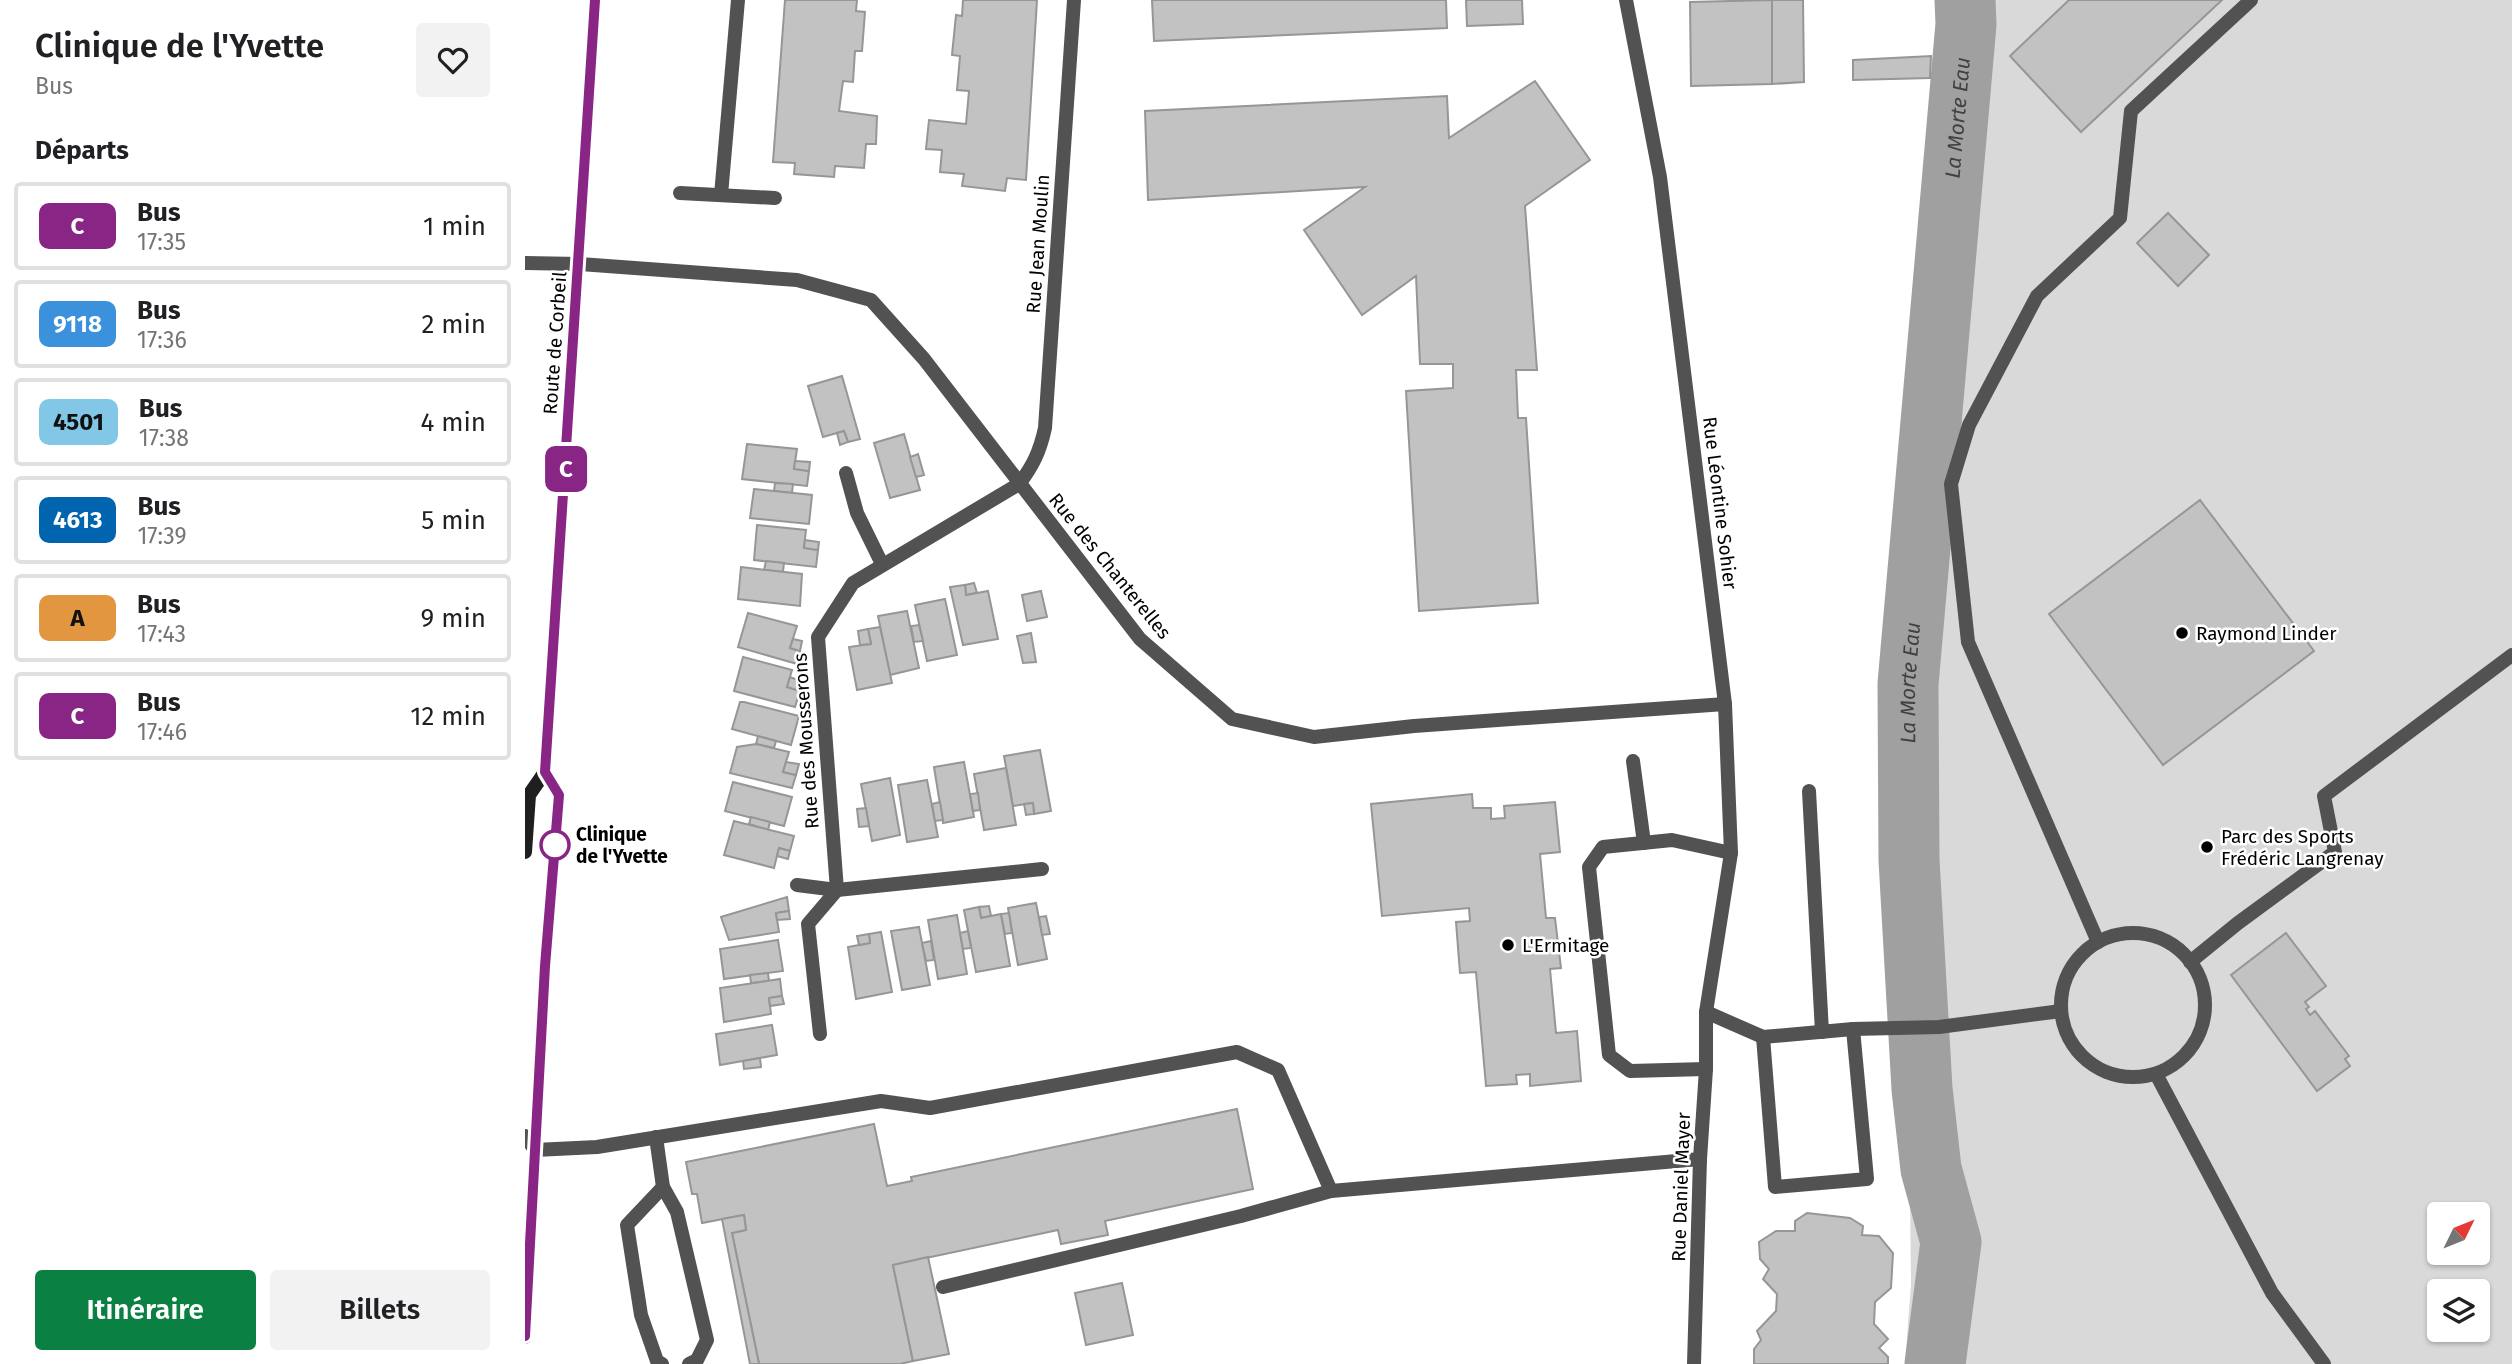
<!DOCTYPE html>
<html lang="fr">
<meta charset="utf-8">
<style>
body{margin:0;font-family:"Fira Sans",sans-serif;background:#f2f2f2;color:#202124;height:100vh;display:flex;flex-direction:column;font-size:26px;white-space:nowrap}
*{box-sizing:border-box;margin:0}
p{font-size:23px;color:#757577}
.icon{flex:none;width:38px;height:38px;fill:none;stroke:currentColor;stroke-width:2;stroke-linecap:round;stroke-linejoin:round}
.map{position:relative;flex:1;overflow:hidden}
.panel{display:flex;flex-direction:column;background:#fff;width:525px}
.panel>*{flex:none}
.badge{padding:0 14px;border-radius:10px;font-size:24px;line-height:46px}
.needle{width:46px;rotate:47deg}
.buttons{position:absolute;left:1902px;top:1202px;display:grid;gap:14px}
.buttons a{display:grid;place-items:center;width:63px;height:63px;border-radius:7px;background:#fff;box-shadow:0 2px 5px #0004;font-size:35px}
.map>.badge{position:absolute;translate:-50% -50%;box-shadow:0 0 0 4px #fff}
h2{padding:0 35px;font-size:26px;line-height:63px}
.round{display:grid;place-items:center;flex:none;width:74px;height:74px;border-radius:7px;background:#f2f2f2}
.overview{display:flex;align-items:center;justify-content:space-between;height:119px;padding:0 35px}
h1{font-size:33px;font-weight:600;line-height:52px}
.button{display:flex;gap:14px;margin-top:auto;padding:14px 35px}
.button a{flex:1;height:80px;border-radius:7px;background:#0b8043;color:#fff;font-size:28px;font-weight:600;line-height:80px;text-align:center}
.button a+a{background:#f2f2f2;color:#202124}
ul{padding:0;list-style:none}
li{display:flex;align-items:center;gap:21px;height:88px;margin:0 14px 10px;padding:0 21px;border:4px solid #e0e0e0;border-radius:7px}
li div{flex:1}
li b{display:block;font-size:26px}
li em{font-style:normal}
li .badge{min-width:77px;font-weight:700;text-align:center}
main{display:flex;flex:1;min-height:0}
.map>svg:first-child{display:block}
.green{fill:#d9d9d9;fill-rule:evenodd}
.lines{fill:none;stroke-linecap:round;stroke-linejoin:round}
.river{stroke:#a0a0a0;stroke-width:61}
.building{fill:#c2c2c2;stroke:#969696;stroke-width:2}
.lane{stroke:#525252;stroke-width:14}
.street{stroke:#525252;stroke-width:14}
.secondary{stroke:#1f1f1f;stroke-width:14}
.line-casing{stroke:#fff;stroke-width:16}
.line{stroke:#892685;stroke-width:10}
.poi-dot{fill:#000;stroke:#fff;stroke-width:2.5}
.stop-dot{fill:#fff;stroke:#892685;stroke-width:3.5}
.labels{text-anchor:middle;dominant-baseline:central;stroke-width:5;stroke-linejoin:round;paint-order:stroke}
.street-label{font-size:19px;fill:#000;stroke:#fff}
.poi-label{font-size:19px;fill:#000;stroke:#fff;text-anchor:start}
.stop-label{font-size:19px;font-weight:bold;fill:#000;stroke:#fff;text-anchor:start}
.water-label{font-size:21px;font-style:italic;fill:#414141;stroke:#fff}
</style>
<main>
<section class="panel">
<div class="overview"><div><h1>Clinique de l'Yvette</h1><p>Bus</p></div><a class="round"><svg class="icon" aria-label="heart" viewBox="0 0 24 24"><path d="M12 20l-8-8c-3-5 5-10 8-4 3-6 11-1 8 4z"/></svg></a></div>
<h2>Départs</h2>
<ul>
<li><span class="badge" style="background:#892685;color:#fff">C</span><div><b>Bus</b><p>17:35</p></div><em>1 min</em></li>
<li><span class="badge" style="background:#3c91dc;color:#fff">9118</span><div><b>Bus</b><p>17:36</p></div><em>2 min</em></li>
<li><span class="badge" style="background:#82c8e6;color:#111">4501</span><div><b>Bus</b><p>17:38</p></div><em>4 min</em></li>
<li><span class="badge" style="background:#0065ae;color:#fff">4613</span><div><b>Bus</b><p>17:39</p></div><em>5 min</em></li>
<li><span class="badge" style="background:#e39640;color:#111">A</span><div><b>Bus</b><p>17:43</p></div><em>9 min</em></li>
<li><span class="badge" style="background:#892685;color:#fff">C</span><div><b>Bus</b><p>17:46</p></div><em>12 min</em></li>
</ul>
<div class="button"><a>Itinéraire</a><a>Billets</a></div>
</section>
<div class="map">
<svg width="1987" height="1364" viewBox="0 0 1987 1364">
<rect width="100%" height="100%" fill="#fff"/>
<!-- green -->
<path class="green" d="M1427,0H1987V1364H1380L1386,1284L1383,1017L1369,678L1410,198L1429,14ZM1914,1214H1953V1253H1914ZM1914,1292H1953V1330H1914Z"/>
<g class="lines">
<!-- river -->
<path class="river" id="s1" d="M1410,1364L1426,1242L1406,1169L1397,1089L1384,860L1383,684L1441,24L1440,0"/>
</g>
<!-- building -->
<g class="building">
<path d="M260,0H332L331,11L340,12L337,51H330L328,82L318,81L314,111L352,116L351,144H341L339,168L310,166L309,177L269,174L270,163L248,162Z"/>
<path d="M438,0H512L501,180L482,178L480,191L437,186L439,174L415,172L417,150L401,149L404,120L441,124L444,91L432,90L435,56L427,55L431,15L437,16Z"/>
<path d="M627,0H921L922,28L629,41Z"/>
<path d="M941,0H997L998,24L942,26Z"/>
<path d="M1247,0H1278L1279,82L1247,84Z"/>
<path d="M1247,0V84L1166,86L1165,2Z"/>
<path d="M1544,0H1697L1556,132L1485,56Z"/>
<path d="M1406,56L1405,78L1328,80V60Z"/>
<path d="M1010,81L1065,160L1000,206L1012,370H991L993,418H1001L1013,603L894,611L881,391L928,388V364H895L891,276L837,315L779,230L840,187L623,200L620,111L922,96L924,138Z"/>
<path d="M1643,213L1684,255L1653,286L1612,243Z"/>
<path d="M317,376L335,439L323,442L319,431L298,437L283,386Z"/>
<path d="M319,431L323,442L315,445L312,433Z"/>
<path d="M379,434L395,490L365,498L349,443Z"/>
<path d="M222,444L272,449L269,469L284,471L282,486L217,479Z"/>
<path d="M393,454L399,475L391,477L385,457Z"/>
<path d="M270,461L285,462L284,471L269,469Z"/>
<path d="M250,483L268,484L267,493L249,491Z"/>
<path d="M229,489L287,495L284,524L225,518Z"/>
<path d="M1675,500L1789,651L1638,765L1524,614Z"/>
<path d="M232,525L281,530L279,548L293,550L291,567L229,560Z"/>
<path d="M280,540L294,542L293,550L279,548Z"/>
<path d="M241,561L259,563L258,572L239,570Z"/>
<path d="M216,567L277,574L275,606L213,599Z"/>
<path d="M449,583L452,593L441,595L440,585Z"/>
<path d="M440,585L441,595L463,591L473,639L438,645L425,587Z"/>
<path d="M516,591L522,617L502,621L497,595Z"/>
<path d="M420,599L432,655L402,661L390,605Z"/>
<path d="M382,611L394,668L365,675L353,616Z"/>
<path d="M223,613L272,626L265,648L275,651L272,664L213,647Z"/>
<path d="M394,625L398,641L389,642L386,626Z"/>
<path d="M355,627L367,683L332,690L324,647L346,644L343,629Z"/>
<path d="M343,629L346,644L335,645L333,631Z"/>
<path d="M506,633L511,662L498,663L492,636Z"/>
<path d="M268,639L277,641L275,651L265,648Z"/>
<path d="M218,657L267,670L262,687L275,691L270,707L209,691Z"/>
<path d="M265,677L278,682L275,691L262,687Z"/>
<path d="M215,702H219L274,716L266,745L207,729Z"/>
<path d="M233,736L251,741L249,748L231,744Z"/>
<path d="M231,744L264,752L258,772L271,775L267,788L205,773L212,747Z"/>
<path d="M515,750L526,811L509,814L508,803L488,806L479,756Z"/>
<path d="M261,762L274,764L271,775L258,772Z"/>
<path d="M439,762L449,817L418,823L409,767Z"/>
<path d="M481,768L491,825L459,830L449,774Z"/>
<path d="M365,778L375,835L347,841L336,784Z"/>
<path d="M402,780L413,837L382,842L373,785Z"/>
<path d="M208,782L267,797L259,826L200,811Z"/>
<path d="M453,793L455,810L448,811L445,794Z"/>
<path d="M947,794L948,808H966V819L980,818L979,806L1030,802L1035,852L1015,854L1021,918H1030L1036,968L1025,969L1031,1033L1052,1031L1056,1081L1005,1086V1074L991,1075L992,1084L961,1086L951,972L935,973L931,922L945,921L944,908L857,916L846,804Z"/>
<path d="M415,802L418,820L410,821L407,804Z"/>
<path d="M508,803L509,814L501,815L499,804Z"/>
<path d="M341,808L344,826L334,827L332,809Z"/>
<path d="M226,817L245,822L243,830L224,824Z"/>
<path d="M209,821L269,836L265,851L254,848L249,868L199,855Z"/>
<path d="M254,848L265,851L263,859L252,856Z"/>
<path d="M262,897L264,911L251,913L254,932L204,940L196,917Z"/>
<path d="M511,903L522,959L493,965L483,908Z"/>
<path d="M464,906L466,916L456,918L454,907Z"/>
<path d="M454,907L456,918L476,914L485,966L451,972L439,910Z"/>
<path d="M264,911L265,919L252,920L251,913Z"/>
<path d="M484,913L487,933L480,934L476,914Z"/>
<path d="M432,915L442,974L413,979L403,920Z"/>
<path d="M521,916L525,934L517,935L514,917Z"/>
<path d="M394,927L405,985L377,990L366,931Z"/>
<path d="M443,931L446,948L438,949L435,933Z"/>
<path d="M356,932L367,992L331,999L323,947L345,943L344,934Z"/>
<path d="M1761,933L1801,986L1780,1002L1784,1007L1781,1009L1785,1015L1790,1011L1824,1056L1820,1059L1825,1066L1792,1091L1706,975Z"/>
<path d="M344,934L345,943L334,945L332,936Z"/>
<path d="M253,940L258,971L199,979L195,949Z"/>
<path d="M406,941L409,960L401,961L397,943Z"/>
<path d="M243,973L244,981L226,983L225,975Z"/>
<path d="M255,979L257,996L244,998L246,1014L199,1022L195,988Z"/>
<path d="M257,996L259,1004L245,1006L244,998Z"/>
<path d="M247,1025L252,1055L195,1065L191,1034Z"/>
<path d="M235,1058L236,1067L219,1069L218,1061Z"/>
<path d="M712,1109L728,1189L580,1221L583,1235L536,1244L533,1230L368,1265L388,1361L375,1364H234L207,1233L221,1230L219,1215L177,1223L172,1194H167L161,1162L349,1124L362,1186L387,1181L386,1177Z"/>
<path d="M1282,1213L1325,1218L1338,1226L1337,1235L1354,1236L1368,1253L1366,1288L1350,1302L1349,1324L1363,1339L1354,1348L1363,1357V1364H1229V1349L1236,1340L1232,1331L1251,1311L1252,1294L1238,1279L1244,1269L1235,1259L1234,1242L1251,1231H1270V1221Z"/>
<path d="M219,1215L221,1230L207,1233L234,1364H225L197,1219Z"/>
<path d="M403,1257L424,1354L388,1361L368,1265Z"/>
<path d="M597,1283L608,1335L561,1345L550,1293Z"/>
</g>
<g class="lines">
<!-- lane -->
<g class="lane">
<path d="M155,193L250,198"/>
<path d="M321,473L332,513L357,564"/>
<path d="M1108,761L1119,843"/>
<path d="M1284,791L1297,1032"/>
<circle cx="1608" cy="1005" r="72"/>
<path d="M1573,942L1443,642L1426,484L1444,425L1512,296L1595,218L1606,111L1726,0"/>
<path d="M1665,962L1713,923L1810,852L1799,796L1987,655"/>
<path d="M1181,1012L1238,1037L1328,1029L1414,1027L1536,1011"/>
<path d="M1238,1037L1250,1187L1342,1179L1328,1029"/>
<path d="M1181,1069L1105,1071L1084,1055L1064,867L1078,847L1147,840L1206,853"/>
<path d="M1631,1074L1747,1293L1799,1364"/>
<path d="M0,1136L10,1150L72,1147L356,1101L405,1108L712,1052L753,1070L806,1191L1175,1159"/>
<path d="M131,1137L138,1187L152,1212L182,1340L172,1360L164,1364"/>
<path d="M418,1287L716,1216L806,1191"/>
<path d="M137,1364L132,1361L116,1315L102,1225L138,1187"/>
</g>
<!-- street -->
<g class="street">
<path d="M1101,0L1135,177L1200,704L1206,853L1181,1012V1069L1175,1159L1169,1364"/>
<path d="M196,195L213,0"/>
<path d="M0,263L55,264L272,280L346,300L399,359L615,639L707,719L789,737L889,726L1200,704"/>
<path d="M272,885L312,890L517,869"/>
<path d="M295,1034L283,924L312,890L293,637L328,583L494,484C508,466 515,451 520,428L549,0"/>
</g>
<!-- secondary -->
<g class="secondary">
<path d="M0,852L4,795L20,772L70,0"/>
<path d="M0,1337L20,966L34,795L20,772"/>
</g>
</g>
<g class="lines">
<!-- line casing -->
<g class="line-casing">
<path id="line" d="M0,1336L20,966L34,795L20,772L70,0"/>
</g>
<!-- line -->
<use href="#line" class="line"/>
</g>
<!-- markers -->
<g class="poi-dot">
<circle cx="1657" cy="633" r="7"/>
<circle cx="1682" cy="847" r="7"/>
<circle cx="983" cy="945" r="7"/>
</g>
<circle class="stop-dot" cx="30" cy="845" r="14"/>
<g class="labels">
<!-- street labels -->
<g class="street-label">
<text transform="translate(513 244) rotate(-86)">Rue Jean Moulin</text>
<text transform="translate(30 343) rotate(-86)">Route de Corbeil</text>
<text transform="translate(1195 503) rotate(83)">Rue Léontine Sohier</text>
<text transform="translate(585 566) rotate(51)">Rue des Chanterelles</text>
<text transform="translate(281 741) rotate(-94)">Rue des Mousserons</text>
<text transform="translate(1156 1187) rotate(-88)">Rue Daniel Mayer</text>
</g>
<!-- poi labels -->
<g class="poi-label">
<text x="1671" y="633">Raymond Linder</text>
<text x="1696" y="836">Parc des Sports<tspan x="1696" dy="22">Frédéric Langrenay</tspan></text>
<text x="997" y="945">L'Ermitage</text>
</g>
<!-- stop labels -->
<g class="stop-label">
<text x="51" y="834">Clinique<tspan x="51" dy="22">de l'Yvette</tspan></text>
</g>
<!-- water labels -->
<g class="water-label">
<text stroke="none"><textPath href="#s1" startOffset="1253">La Morte Eau</textPath></text>
<text stroke="none"><textPath href="#s1" startOffset="686">La Morte Eau</textPath></text>
</g>
</g>
</svg>
<div class="buttons">
<a><svg class="needle" viewBox="-14 -14 28 28"><path d="M0-13l5 13h-10z" fill="#e53935"/><path d="M0 13l5-13h-10z" fill="#757577"/></svg></a>
<a><svg class="icon" aria-label="layers" viewBox="0 0 24 24"><path d="M12 4l9 5-9 5-9-5zM3 14l9 5 9-5"/></svg></a>
</div>
<b class="badge" style="left:41px;top:469px;background:#892685;color:#fff">C</b>
</div>
</main>
